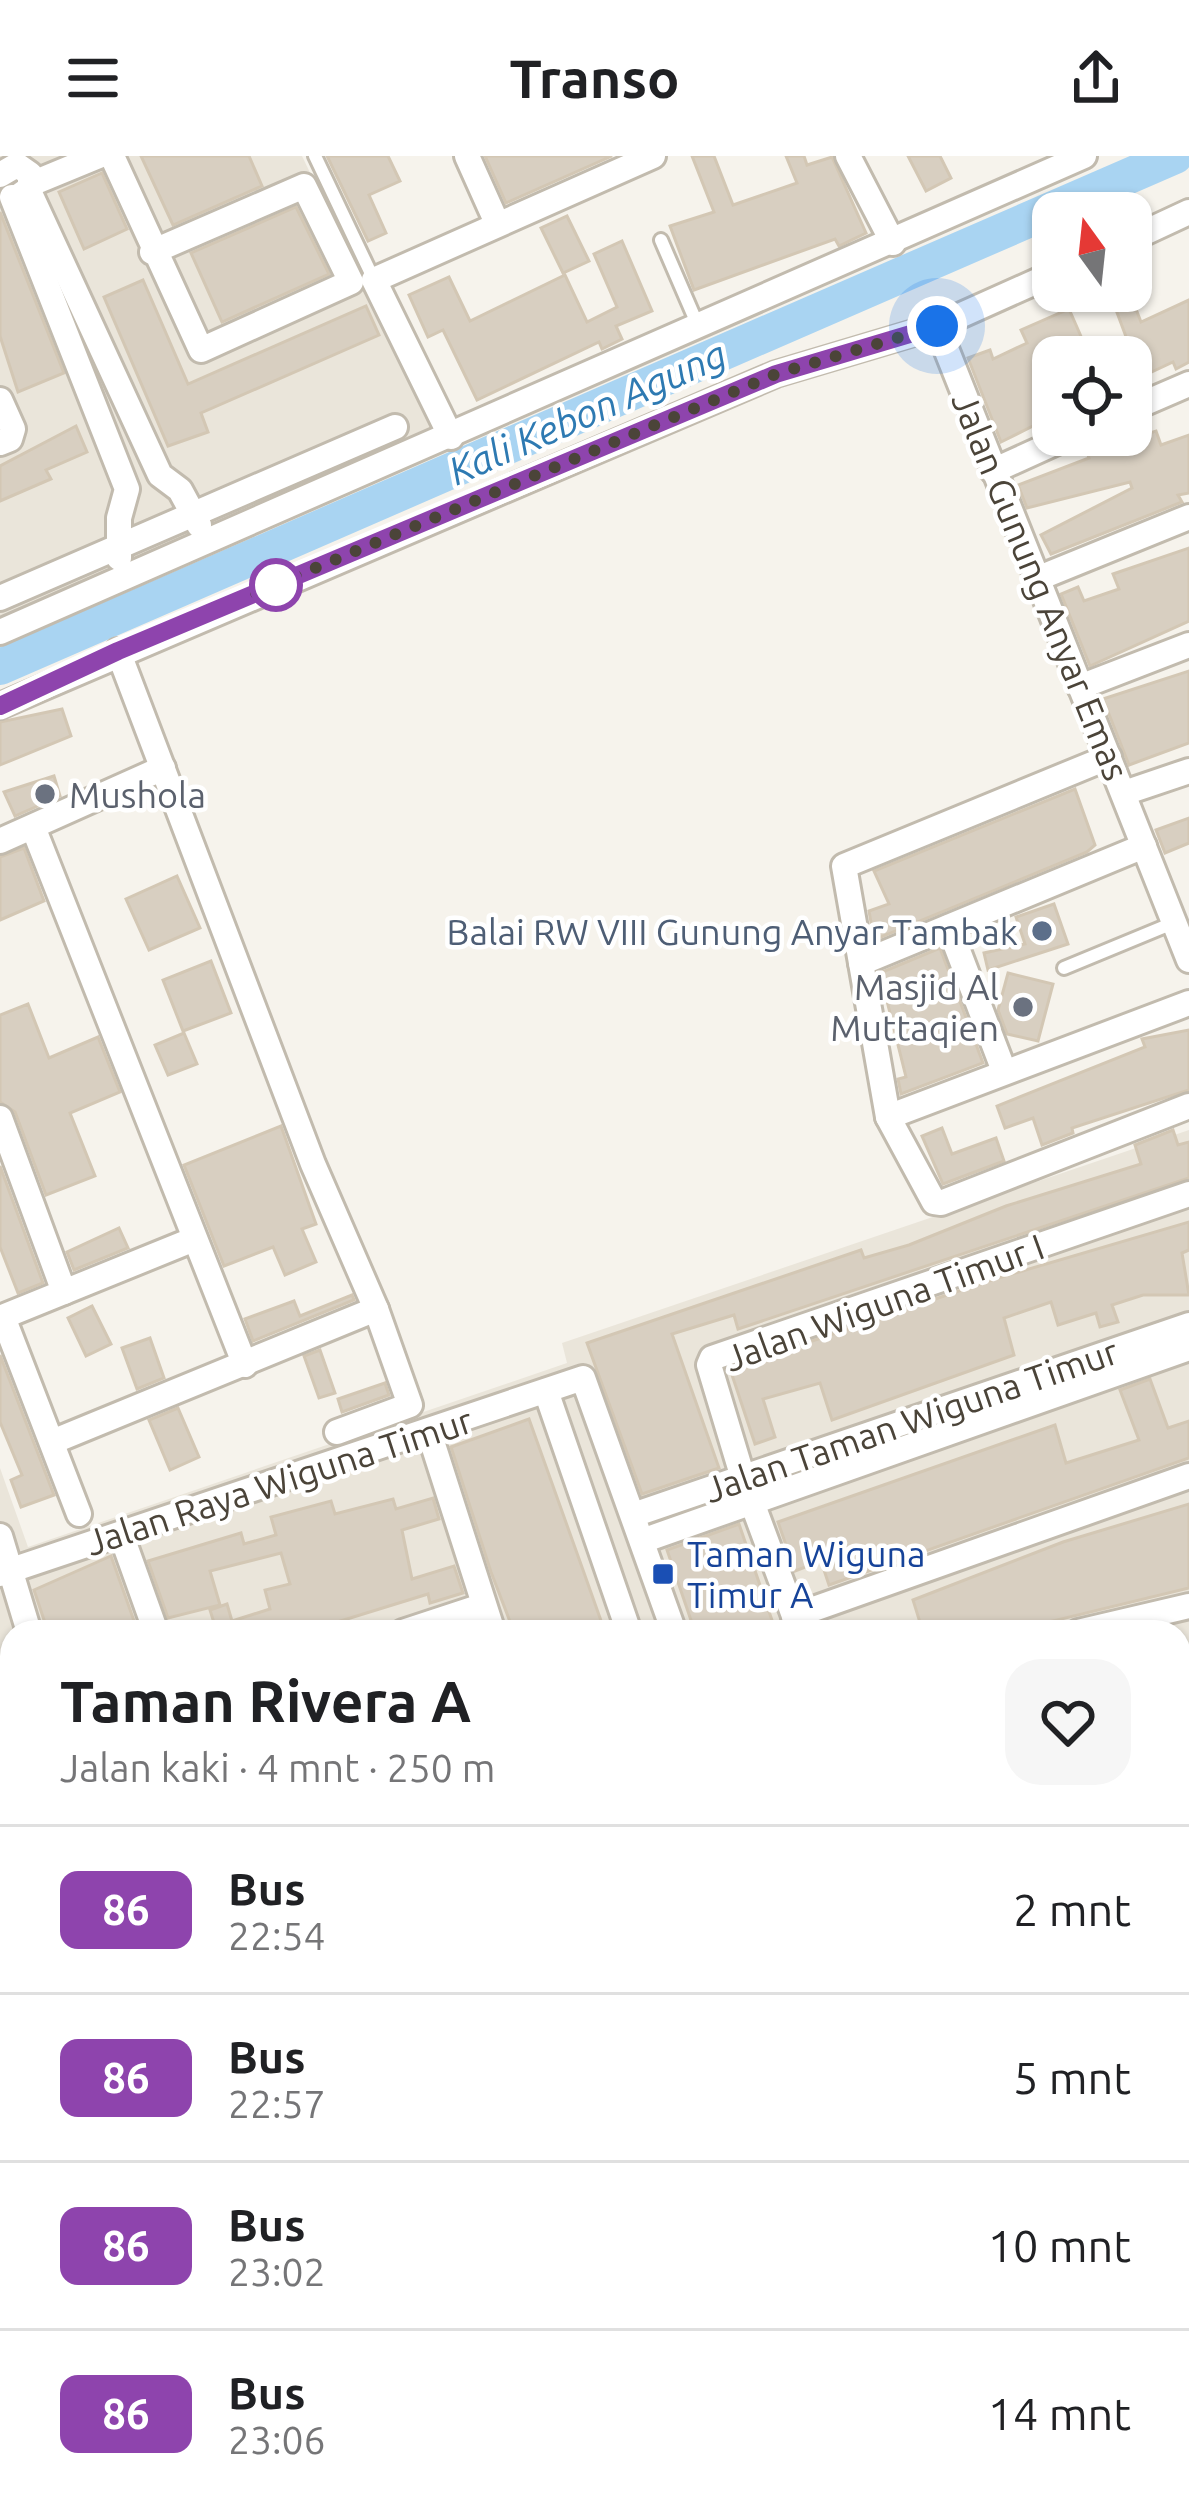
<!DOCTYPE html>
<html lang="id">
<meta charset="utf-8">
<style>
body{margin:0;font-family:Ubuntu,sans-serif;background:#f6f6f6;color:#202124;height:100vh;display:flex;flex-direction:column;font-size:45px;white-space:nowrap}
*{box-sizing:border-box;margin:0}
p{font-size:39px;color:#757577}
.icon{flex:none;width:66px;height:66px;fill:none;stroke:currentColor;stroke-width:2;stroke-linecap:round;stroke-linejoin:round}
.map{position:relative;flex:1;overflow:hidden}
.side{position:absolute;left:0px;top:1464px;width:1191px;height:900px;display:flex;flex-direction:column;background:#fff;border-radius:36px 36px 0 0;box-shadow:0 3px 9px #0004}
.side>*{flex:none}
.badge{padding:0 24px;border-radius:18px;font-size:42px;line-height:78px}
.needle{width:78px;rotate:345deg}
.buttons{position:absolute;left:1032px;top:36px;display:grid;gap:24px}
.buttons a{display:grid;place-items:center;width:120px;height:120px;border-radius:24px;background:#fff;box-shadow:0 3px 9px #0004;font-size:60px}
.you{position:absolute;width:60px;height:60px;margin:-30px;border:9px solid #fff;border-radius:50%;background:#1a73e8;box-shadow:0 0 0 18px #1a73e833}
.map>.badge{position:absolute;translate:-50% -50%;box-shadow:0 0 0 6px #fff}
.round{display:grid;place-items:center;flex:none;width:126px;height:126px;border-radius:36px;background:#f6f6f6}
.overview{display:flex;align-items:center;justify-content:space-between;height:204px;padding:0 60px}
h1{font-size:57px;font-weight:700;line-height:90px}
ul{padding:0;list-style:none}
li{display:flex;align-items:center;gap:36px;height:168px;padding:0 60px;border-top:3px solid #e0e0e0}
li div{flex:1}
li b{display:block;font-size:45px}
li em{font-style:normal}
li .badge{min-width:132px;font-weight:700;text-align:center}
header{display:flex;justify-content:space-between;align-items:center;height:156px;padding:0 60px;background:#fff;font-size:54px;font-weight:700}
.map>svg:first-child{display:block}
.residential{fill:#eae5da}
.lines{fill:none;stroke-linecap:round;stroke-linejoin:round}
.river{stroke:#a9d4f2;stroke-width:36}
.building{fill:#d8cfc1;stroke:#d3c7b4;stroke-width:3}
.service-casing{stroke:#c2bbae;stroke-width:18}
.minor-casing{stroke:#c2bbae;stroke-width:30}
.service{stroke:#fff;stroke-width:12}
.minor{stroke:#fff;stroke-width:24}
.line-casing{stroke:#fff;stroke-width:27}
.line{stroke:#8e44ad;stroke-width:18}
.walk{stroke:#4b4439;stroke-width:12;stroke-dasharray:0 21.6}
.stop-dot{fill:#fff;stroke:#8e44ad;stroke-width:6}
.worship-dot{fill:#6b7280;stroke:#fff;stroke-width:4.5}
.service-dot{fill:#5c6f8a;stroke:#fff;stroke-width:4.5}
.transit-dot{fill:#1a4fb4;stroke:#fff;stroke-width:4.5}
.labels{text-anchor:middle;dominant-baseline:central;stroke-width:9;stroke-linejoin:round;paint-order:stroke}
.street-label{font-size:36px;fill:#4b4439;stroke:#fff}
.worship-label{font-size:36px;fill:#5b616d;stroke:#fff;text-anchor:start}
.service-label{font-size:36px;fill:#4e5e75;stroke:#fff;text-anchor:end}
.transit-label{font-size:36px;fill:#164399;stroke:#fff;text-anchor:start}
.water-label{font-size:39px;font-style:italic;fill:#2e7ab2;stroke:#fff}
</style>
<header><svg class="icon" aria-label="menu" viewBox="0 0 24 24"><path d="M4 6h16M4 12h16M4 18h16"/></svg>Transo<svg class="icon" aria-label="share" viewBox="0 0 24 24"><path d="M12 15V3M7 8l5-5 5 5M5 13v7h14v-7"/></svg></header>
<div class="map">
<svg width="1189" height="2364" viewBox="0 0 1189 2364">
<rect width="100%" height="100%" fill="#f6f3ec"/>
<!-- residential -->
<g class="residential">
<path d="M0,0H302L433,272L0,462Z"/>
<path d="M1189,974V2364H367L360,2352H1179V1476H12V1904L0,1907V1312L28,1391L567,1207L562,1187Z"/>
</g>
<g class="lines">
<!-- river -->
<path class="river" d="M0,511L1175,0"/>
</g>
<!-- building -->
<g class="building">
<path d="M141,0H249L262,30L173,69Z"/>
<path d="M327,0H388L400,25L369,39L386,77L368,85Z"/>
<path d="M485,0H612L506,47Z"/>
<path d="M692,0H714L733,49L797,27L786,0H804L807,9L832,1L866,77L839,90L835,83L694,134L670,70L714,56Z"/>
<path d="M908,0H940L951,22L926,35Z"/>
<path d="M102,17L127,73L84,93L59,36Z"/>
<path d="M296,51L329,118L222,166L191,97Z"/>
<path d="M0,56L64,217L18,236L0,180Z"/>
<path d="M567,60L589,105L563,117L541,72Z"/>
<path d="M622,85L652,155L616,170L622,183L602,193L599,186L477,244L443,174L428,181L409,139L449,121L470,165L565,119L587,166L617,151L594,98Z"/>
<path d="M143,124L188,228L366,150L379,179L201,257L208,276L168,290L104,141Z"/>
<path d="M1109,135H1129L1141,166L1189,144V206L1176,213L1173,206L1141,221Z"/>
<path d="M1069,153L1090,201H1056L1053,193V270L1037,277L1033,270L1001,286L968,202L990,194L993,203L1027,187L1021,174Z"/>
<path d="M76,270L87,296L46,314L51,323L0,345V310Z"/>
<path d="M1156,275L1161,289L1189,279V337L1178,339L1182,346L1051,398L1041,379L1132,332L1130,326L1027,352L1018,329L1089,302L1087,296Z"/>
<path d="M1189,392V465L1090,510L1061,438L1078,431L1084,445L1119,433L1113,418Z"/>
<path d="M1189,515V587L1129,609L1103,543Z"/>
<path d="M62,553L71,580L0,609V566Z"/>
<path d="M54,620L60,640L15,660L4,636Z"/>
<path d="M1075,633L1095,689L1087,696L874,784L869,755L889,748L874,715Z"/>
<path d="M1189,662V687L1165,697L1156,674Z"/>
<path d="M24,692L44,745L0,764V701Z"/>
<path d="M177,720L200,772L149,794L126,743Z"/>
<path d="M1054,748L1068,788L988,814L984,797L1025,788L1016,761Z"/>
<path d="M940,792L983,907L901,938L898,923L906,921L880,817Z"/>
<path d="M211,805L231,857L183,875L163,824Z"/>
<path d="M1008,817L1053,828L1038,885L1007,878L998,854Z"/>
<path d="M28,848L49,902L98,881L120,936L70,957L95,1020L46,1039L15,956L0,946V859Z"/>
<path d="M1189,874V934L1072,972L1073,977L1042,989L1033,962L1005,972L997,950L1145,891L1142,883Z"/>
<path d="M184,877L197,908L168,919L155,889Z"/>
<path d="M281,970L316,1068L302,1073L316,1106L285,1119L273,1091L224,1110L184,1009Z"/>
<path d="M942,972L952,998L996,982L1004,1005L943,1028L922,980Z"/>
<path d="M1173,974L1178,989L1189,986V1022L738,1173L734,1159L672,1178L719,1312L642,1338L587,1187L861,1094L864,1102L909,1089L1006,1050L1141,1008L1135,989Z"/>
<path d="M0,1010L43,1127L18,1137L0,1091Z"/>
<path d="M1189,1066V1094L1182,1097L1189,1139H1143L1112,1149L1118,1166L1100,1171L1096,1157L1058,1169L1051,1146L1004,1162L1014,1199L832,1264L820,1227L763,1243L775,1281L755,1288L730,1213L985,1126Z"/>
<path d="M119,1072L128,1092L74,1114L67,1096Z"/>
<path d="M352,1139L354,1144L253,1185L245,1163L294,1145L300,1160Z"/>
<path d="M92,1150L111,1188L86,1200L68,1162Z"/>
<path d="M150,1182L164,1222L137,1233L122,1192Z"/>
<path d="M320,1194L335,1237L319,1242L304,1200Z"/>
<path d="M0,1199L54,1339L21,1351L11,1324L22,1319L0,1266Z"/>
<path d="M1150,1223L1168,1272L1189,1265V1302L829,1429L821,1405L795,1415L778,1366L1055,1269L1066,1307L1139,1284L1120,1234Z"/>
<path d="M385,1227L389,1239L342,1256L338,1243Z"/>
<path d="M178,1252L199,1301L170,1314L149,1264Z"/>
<path d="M529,1263L583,1414L605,1476H514L491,1416L451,1291Z"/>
<path d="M433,1342L439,1363L402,1374L412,1423L454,1410L463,1437L430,1447L428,1438L305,1476H209L215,1470L210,1454L227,1448L232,1465L270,1453L265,1434L290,1428L281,1397L210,1415L220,1449L168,1462L148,1405L241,1377L244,1388L276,1379L271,1361L331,1345L335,1358L393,1343L396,1353Z"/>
<path d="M1189,1348V1432L1008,1476H923L913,1444L1063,1386Z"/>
<path d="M739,1368L776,1476H695L667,1394Z"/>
<path d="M111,1400L138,1476H48L34,1434Z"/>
</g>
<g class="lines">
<!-- service casing -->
<g class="service-casing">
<g id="service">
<path d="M315,0L374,124"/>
<path d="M661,84L699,172"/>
<path d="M1064,812L1173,767"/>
</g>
</g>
<!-- minor casing -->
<g class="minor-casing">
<g id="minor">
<path d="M112,0L201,194L351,126L304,30L152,96"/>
<path d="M467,0L497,67"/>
<path d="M848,0L893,87"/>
<path d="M0,19L17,9L30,18V32L16,42"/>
<path d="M31,28L99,0"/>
<path d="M29,35L160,319L180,334L199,369"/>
<path d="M12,41L127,333L119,362V402"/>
<path d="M1131,83L1189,56"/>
<path d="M937,170L1189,804"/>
<path d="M0,244L13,273L10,283L0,287"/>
<path d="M1131,253L1189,228"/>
<path d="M451,281L374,124L653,0"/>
<path d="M993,315L1072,279"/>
<path d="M1039,422L1189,361"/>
<path d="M0,442L395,271"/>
<path d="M0,476L1084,0"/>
<path d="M1080,531L1189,489"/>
<path d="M0,550L776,218L937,170L1053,118"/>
<path d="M1109,601L844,710L888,961L934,1046L941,1047L1189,950"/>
<path d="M1124,637L1189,615"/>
<path d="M33,671L245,1209"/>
<path d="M0,685L163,612"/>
<path d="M949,771L1004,915"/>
<path d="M861,807L1144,690"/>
<path d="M888,961L1189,847"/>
<path d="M0,962L64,1136"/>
<path d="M3,1161L79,1358"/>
<path d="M0,1162L192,1084"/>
<path d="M546,1235L629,1476"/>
<path d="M337,1276L410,1249L376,1153"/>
<path d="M429,1276L493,1476"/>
<path d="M52,1286L376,1153L313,1008L118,495"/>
<path d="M633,1359L1189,1169"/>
<path d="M121,1378L156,1476"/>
<path d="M0,1380L29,1476"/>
<path d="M642,1385L1189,1192"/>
<path d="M0,1418L583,1222L674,1476"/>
<path d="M794,1460L1189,1320"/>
<path d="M403,1476L482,1450"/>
<path d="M800,1476L743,1322L709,1209L712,1202L1189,1038"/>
<path d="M1078,1476L1189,1450"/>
<path d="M0,1535L12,1531"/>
<path d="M1179,1574L1189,1572"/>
<path d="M1179,1690L1189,1688"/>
<path d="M1179,1809L1189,1807"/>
<path d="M0,1824L12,1855"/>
<path d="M0,1900L12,1897"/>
<path d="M1179,1926L1189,1924"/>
<path d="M0,1984L12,1981"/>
<path d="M1179,2047L1189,2044"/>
<path d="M0,2126L12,2124"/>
<path d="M1179,2137L1189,2134"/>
<path d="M0,2206L12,2204"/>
<path d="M1179,2261L1189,2257"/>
<path d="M0,2319L12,2317"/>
<path d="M374,2352L380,2364"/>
<path d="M529,2352L533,2364"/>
<path d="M935,2352L940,2364"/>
<path d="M979,2352L983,2364"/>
<path d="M723,2364L754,2352"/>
</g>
</g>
<!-- service -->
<use href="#service" class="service"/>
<!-- minor -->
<use href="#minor" class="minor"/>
</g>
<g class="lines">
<!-- line casing -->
<g class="line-casing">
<path id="line" d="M0,550L118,495L776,218L937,170"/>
</g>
<!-- line -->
<use href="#line" class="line"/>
<!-- walk -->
<path class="walk" d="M276,429L256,437L776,218L937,170"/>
</g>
<!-- markers -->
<circle class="stop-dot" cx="276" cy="429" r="24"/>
<g class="worship-dot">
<circle cx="45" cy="638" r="12"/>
<circle cx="1023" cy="851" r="12"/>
</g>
<circle class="service-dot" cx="1042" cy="775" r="12"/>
<rect class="transit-dot" x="651" y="1406" width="24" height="24" rx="6"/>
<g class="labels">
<!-- street labels -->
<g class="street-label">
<text transform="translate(1041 430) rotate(68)">Jalan Gunung Anyar Emas</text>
<text transform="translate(884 1146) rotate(-20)">Jalan Wiguna Timur I</text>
<text transform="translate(911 1264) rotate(-19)">Jalan Taman Wiguna Timur</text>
<text transform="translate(279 1325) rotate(-18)">Jalan Raya Wiguna Timur</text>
</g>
<!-- worship labels -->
<g class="worship-label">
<text x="69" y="638">Mushola</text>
<text x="999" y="830" text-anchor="end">Masjid Al<tspan x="999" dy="41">Muttaqien</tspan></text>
</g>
<!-- service labels -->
<g class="service-label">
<text x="1018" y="775">Balai RW VIII Gunung Anyar Tambak</text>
</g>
<!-- transit labels -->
<g class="transit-label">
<text x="687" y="1397">Taman Wiguna<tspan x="687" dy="41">Timur A</tspan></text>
</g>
<!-- water labels -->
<g class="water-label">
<text transform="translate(587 256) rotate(-24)">Kali Kebon Agung</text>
</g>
</g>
</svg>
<div class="buttons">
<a><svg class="needle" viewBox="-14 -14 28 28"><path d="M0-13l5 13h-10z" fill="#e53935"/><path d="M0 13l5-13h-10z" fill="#757577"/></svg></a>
<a><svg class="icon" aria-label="locate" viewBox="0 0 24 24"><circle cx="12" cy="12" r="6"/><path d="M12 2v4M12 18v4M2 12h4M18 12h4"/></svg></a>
</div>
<div class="you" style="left:937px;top:170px"></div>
<section class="side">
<div class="overview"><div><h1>Taman Rivera A</h1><p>Jalan kaki · 4 mnt · 250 m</p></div><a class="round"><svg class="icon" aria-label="heart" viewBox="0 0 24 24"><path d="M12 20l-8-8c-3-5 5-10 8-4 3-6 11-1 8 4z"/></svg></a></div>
<ul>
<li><span class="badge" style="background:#8e44ad;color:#fff">86</span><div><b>Bus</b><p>22:54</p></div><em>2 mnt</em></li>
<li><span class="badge" style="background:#8e44ad;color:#fff">86</span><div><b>Bus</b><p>22:57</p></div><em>5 mnt</em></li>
<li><span class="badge" style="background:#8e44ad;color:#fff">86</span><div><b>Bus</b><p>23:02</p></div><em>10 mnt</em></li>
<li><span class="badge" style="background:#8e44ad;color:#fff">86</span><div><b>Bus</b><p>23:06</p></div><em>14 mnt</em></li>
</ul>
</section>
</div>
